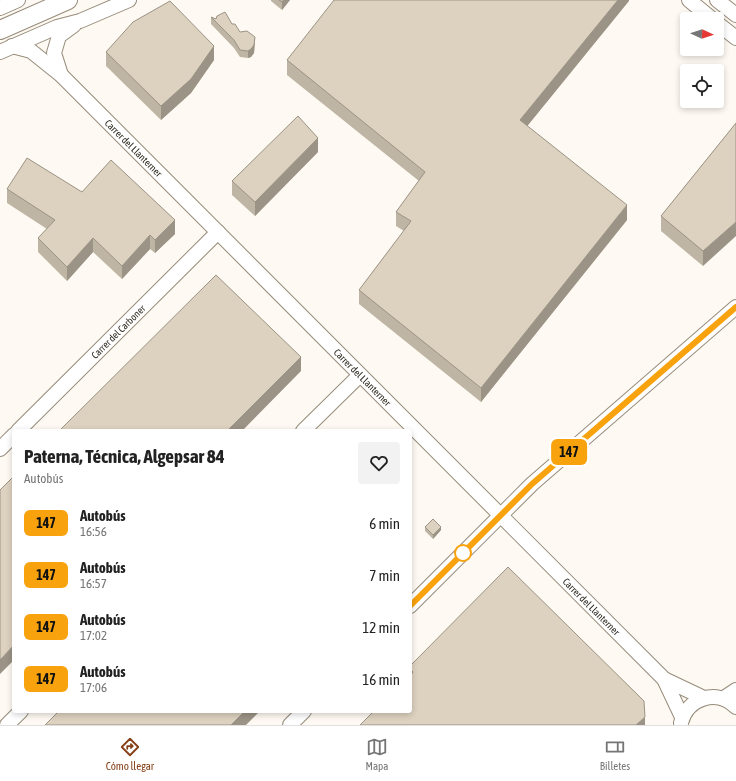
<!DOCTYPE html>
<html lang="es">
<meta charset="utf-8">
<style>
body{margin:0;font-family:"Asap Condensed",sans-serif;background:#f2f2f2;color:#222;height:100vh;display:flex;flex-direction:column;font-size:15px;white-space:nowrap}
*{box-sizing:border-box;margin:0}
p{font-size:13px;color:#767676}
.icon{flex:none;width:22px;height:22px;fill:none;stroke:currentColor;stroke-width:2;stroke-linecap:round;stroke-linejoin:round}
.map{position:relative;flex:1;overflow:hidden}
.side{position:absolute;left:12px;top:429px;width:400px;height:284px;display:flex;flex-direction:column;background:#fff;border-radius:4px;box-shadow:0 2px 6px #0003}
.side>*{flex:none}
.badge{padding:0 8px;border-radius:6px;font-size:14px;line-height:26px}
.needle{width:26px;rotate:93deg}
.controls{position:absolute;left:680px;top:12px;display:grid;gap:8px}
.controls a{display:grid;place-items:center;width:44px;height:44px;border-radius:4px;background:#fff;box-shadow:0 2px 6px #0003;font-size:20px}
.map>.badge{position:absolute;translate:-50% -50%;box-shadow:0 0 0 2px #fff}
.round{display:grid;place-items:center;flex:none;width:42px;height:42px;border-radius:4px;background:#f2f2f2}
.overview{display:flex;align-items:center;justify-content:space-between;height:68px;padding:0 12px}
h1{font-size:19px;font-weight:700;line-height:30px}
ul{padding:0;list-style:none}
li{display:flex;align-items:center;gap:12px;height:52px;padding:0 12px}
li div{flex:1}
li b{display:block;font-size:15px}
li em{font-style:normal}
li .badge{min-width:44px;font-weight:700;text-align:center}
.menu{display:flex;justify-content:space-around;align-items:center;height:56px;border-top:1px solid #e0e0e0;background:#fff;font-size:11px;color:#767676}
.menu a{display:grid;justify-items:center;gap:2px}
.menu .on{color:#854017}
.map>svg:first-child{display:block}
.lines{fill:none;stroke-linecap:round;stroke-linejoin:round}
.minor-casing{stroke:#968c7a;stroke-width:16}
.tertiary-casing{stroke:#968c7a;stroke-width:20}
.minor{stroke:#fff;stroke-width:14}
.tertiary{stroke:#fff;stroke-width:18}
.wall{fill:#beb5a4}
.shaded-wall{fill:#9b9386}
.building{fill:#ddd2bf;stroke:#9b9386}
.line-casing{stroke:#fff;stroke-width:9}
.line{stroke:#f8a20e;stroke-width:6}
.stop-dot{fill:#fff;stroke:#f8a20e;stroke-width:2}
.labels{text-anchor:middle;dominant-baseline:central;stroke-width:3;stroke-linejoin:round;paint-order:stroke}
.street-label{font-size:10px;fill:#2d2921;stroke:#fef9f2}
</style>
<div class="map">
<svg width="736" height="725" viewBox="0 0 736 725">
<rect width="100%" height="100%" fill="#fef9f2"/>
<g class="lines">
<!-- minor casing -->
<g class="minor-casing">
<g id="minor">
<path d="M689,0L712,19"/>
<path d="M717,0L736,15"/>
<path d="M0,8L18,0"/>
<path d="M717,23L736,38"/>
<path id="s1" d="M12,46L31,51L61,75L664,679L682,717"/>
<path d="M0,52L57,27L80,21L129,0"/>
<path d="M61,75L54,53L59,36L74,25"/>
<path id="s2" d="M18,431L218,232"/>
<path d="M303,431L360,375"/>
<path d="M0,449L14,435"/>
<path d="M410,606L532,484L736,307"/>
<path d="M664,679L704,698"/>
<path d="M724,698L736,690"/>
<path d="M681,723C687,698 717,688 736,707"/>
<path d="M7,725L21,711"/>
<path d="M290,725L304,711"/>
</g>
</g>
<!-- tertiary casing -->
<g class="tertiary-casing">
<path id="tertiary" d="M0,30L68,0"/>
</g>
<!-- minor -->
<use href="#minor" class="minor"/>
<!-- tertiary -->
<use href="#tertiary" class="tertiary"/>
</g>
<!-- wall -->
<g class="wall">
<path d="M271,0H290L282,10L271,1Z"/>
<path d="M629,0L527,126L627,220L481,402L359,304V290L404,231L396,226V212L419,181L287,75V60Z"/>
<path d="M211,17L232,24L240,32L255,44L254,53L251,57L248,58L240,57L234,48L211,24Z"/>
<path d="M106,52L214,60L191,93L161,120L106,66Z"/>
<path d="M736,123L703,266L661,231V216Z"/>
<path d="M318,152L255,216L232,195V181Z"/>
<path d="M7,189L82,192L175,234L155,253L150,249L122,279L93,252L67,281L38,252V238L47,229L7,203Z"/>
<path d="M425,527L441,530L433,539L425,531Z"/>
<path d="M410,666L645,725L410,711Z"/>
</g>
<!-- shaded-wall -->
<g class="shaded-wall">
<path d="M284,0H290L282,10V2Z"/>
<path d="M618,0H629V1L520,135V120Z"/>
<path d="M255,37L254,53L251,57L248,58V51Z"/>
<path d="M214,46V60L191,93L161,120V106Z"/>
<path d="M318,138V152L255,216V202Z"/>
<path d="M627,205V220L481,402V388Z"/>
<path d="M175,220V234L155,253V240Z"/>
<path d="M736,222V236L703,266V251Z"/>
<path d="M150,235V249L122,279V266Z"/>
<path d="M93,238V252L67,281V267Z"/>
<path d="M301,357V371L242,431H227Z"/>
<path d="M441,527V530L433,539V535Z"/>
<path d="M14,645V660L0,674V660Z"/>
<path d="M245,711H260L246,725H231Z"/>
<path d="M645,717V725H636Z"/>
</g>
<!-- building -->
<g class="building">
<path d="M279,0H284L282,2Z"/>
<path d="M334,0H618L520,120L627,205L481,388L359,290L411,221L396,212L425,172L287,60Z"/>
<path d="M170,1L214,46L191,79L161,106L106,52L133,22Z"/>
<path d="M225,12L232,24H235L240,32L247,31L255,37L254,45L251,49L248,51L240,50L234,40L211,17L216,19L217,16Z"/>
<path d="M298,116L318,138L255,202L232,181Z"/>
<path d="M736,123V222L703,251L661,216Z"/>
<path d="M27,158L82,192L111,160L175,220L155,240L150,235L122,266L93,238L67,267L38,238L55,220L7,189Z"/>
<path d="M216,275L301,357L227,431H59Z"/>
<path d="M14,476V645L0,660V490Z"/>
<path d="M433,519L441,527L433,535L425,527Z"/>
<path d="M508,567L644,701L645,717L636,725H360L374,711H410V676L413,672L410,669V666Z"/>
<path d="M59,711H245L231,725H45Z"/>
</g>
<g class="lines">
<!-- line casing -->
<g class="line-casing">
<path id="line" d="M410,606L532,484L736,307"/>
</g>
<!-- line -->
<use href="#line" class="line"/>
</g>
<!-- markers -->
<circle class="stop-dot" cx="463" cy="553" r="8"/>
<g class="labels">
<!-- street labels -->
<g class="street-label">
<text stroke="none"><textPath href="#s1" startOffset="161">Carrer del Llanterner</textPath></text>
<text stroke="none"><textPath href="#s2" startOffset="141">Carrer del Carboner</textPath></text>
<text stroke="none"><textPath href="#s1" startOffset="485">Carrer del Llanterner</textPath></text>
<text stroke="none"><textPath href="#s1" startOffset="809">Carrer del Llanterner</textPath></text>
</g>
</g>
</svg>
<div class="controls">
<a><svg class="needle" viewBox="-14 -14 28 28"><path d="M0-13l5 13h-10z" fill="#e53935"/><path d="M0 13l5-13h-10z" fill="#767676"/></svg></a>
<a><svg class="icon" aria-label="locate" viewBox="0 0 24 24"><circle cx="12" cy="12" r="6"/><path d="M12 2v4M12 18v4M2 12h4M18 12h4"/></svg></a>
</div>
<b class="badge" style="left:569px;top:452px;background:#f8a20e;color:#111">147</b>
<section class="side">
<div class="overview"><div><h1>Paterna, Técnica, Algepsar 84</h1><p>Autobús</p></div><a class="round"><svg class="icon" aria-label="heart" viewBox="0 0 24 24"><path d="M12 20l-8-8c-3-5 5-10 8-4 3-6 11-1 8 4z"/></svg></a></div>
<ul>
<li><span class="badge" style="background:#f8a20e;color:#111">147</span><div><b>Autobús</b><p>16:56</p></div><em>6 min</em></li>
<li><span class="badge" style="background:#f8a20e;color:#111">147</span><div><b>Autobús</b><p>16:57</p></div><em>7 min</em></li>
<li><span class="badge" style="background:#f8a20e;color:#111">147</span><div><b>Autobús</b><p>17:02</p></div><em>12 min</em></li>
<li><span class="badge" style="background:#f8a20e;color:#111">147</span><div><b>Autobús</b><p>17:06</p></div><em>16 min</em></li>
</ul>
</section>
</div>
<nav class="menu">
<a class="on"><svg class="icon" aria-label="directions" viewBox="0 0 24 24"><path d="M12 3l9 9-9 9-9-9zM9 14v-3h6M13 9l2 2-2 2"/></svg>Cómo llegar</a>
<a><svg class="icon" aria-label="map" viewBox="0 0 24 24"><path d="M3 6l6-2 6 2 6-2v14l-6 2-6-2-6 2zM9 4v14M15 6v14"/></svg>Mapa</a>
<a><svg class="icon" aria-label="tickets" viewBox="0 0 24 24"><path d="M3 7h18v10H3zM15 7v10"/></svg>Billetes</a>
</nav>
